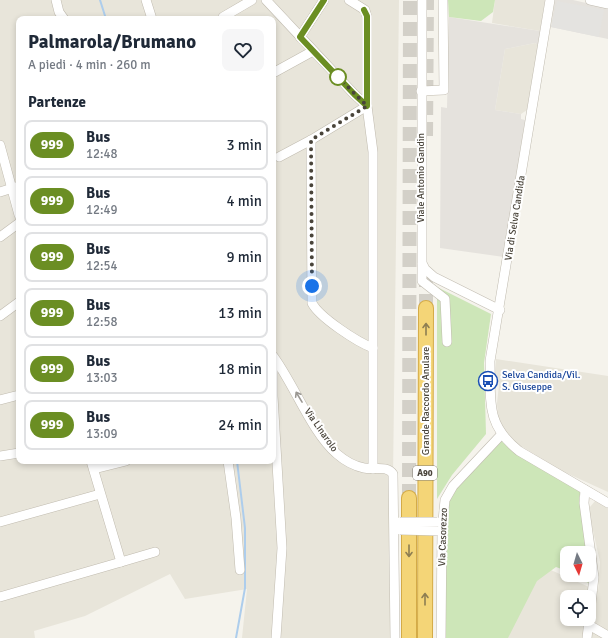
<!DOCTYPE html>
<html lang="it">
<meta charset="utf-8">
<style>
body{margin:0;font-family:Signika,sans-serif;background:#f6f6f7;color:#1f2937;height:100vh;display:flex;flex-direction:column;font-size:15px;white-space:nowrap}
*{box-sizing:border-box;margin:0}
p{font-size:13px;color:#747a83}
.icon{flex:none;width:22px;height:22px;fill:none;stroke:currentColor;stroke-width:2;stroke-linecap:round;stroke-linejoin:round}
.map{position:relative;flex:1;overflow:hidden}
.side{position:absolute;left:16px;top:16px;width:260px;height:448px;display:flex;flex-direction:column;background:#fff;border-radius:8px;box-shadow:0 2px 6px #0003}
.side>*{flex:none}
.badge{padding:0 8px;border-radius:13px;font-size:14px;line-height:26px}
.needle{width:26px;rotate:175deg}
.buttons{position:absolute;left:560px;top:546px;display:grid;gap:8px}
.buttons a{display:grid;place-items:center;width:36px;height:36px;border-radius:8px;background:#fff;box-shadow:0 2px 6px #0003;font-size:20px}
.you{position:absolute;width:20px;height:20px;margin:-10px;border:3px solid #fff;border-radius:50%;background:#1a73e8;box-shadow:0 0 0 6px #1a73e833}
.map>.badge{position:absolute;translate:-50% -50%;box-shadow:0 0 0 2px #fff}
h2{padding:0 12px;font-size:15px;line-height:36px}
.round{display:grid;place-items:center;flex:none;width:42px;height:42px;border-radius:8px;background:#f6f6f7}
.summary{display:flex;align-items:center;justify-content:space-between;height:68px;padding:0 12px}
h1{font-size:19px;font-weight:700;line-height:30px}
ul{padding:0;list-style:none}
li{display:flex;align-items:center;gap:12px;height:50px;margin:0 8px 6px;padding:0 4px;border:2px solid #e0e1e3;border-radius:8px}
li div{flex:1}
li b{display:block;font-size:15px}
li em{font-style:normal}
li .badge{min-width:44px;font-weight:700;text-align:center}
.map>svg:first-child{display:block}
.residential{fill:#e8e5da;fill-rule:evenodd}
.industrial{fill:#e5e2dd}
.green{fill:#cde6b8}
.parking{fill:#e4e3e0}
.lines{fill:none;stroke-linecap:round;stroke-linejoin:round}
.stream{stroke:#adcdec;stroke-width:2}
.highway-tunnel{stroke:#d3d0c8;stroke-width:14;stroke-dasharray:14 7;stroke-linecap:butt}
.minor-casing{stroke:#c0bbaf;stroke-width:10}
.highway-casing{stroke:#d4ab47;stroke-width:16}
.minor{stroke:#fff;stroke-width:9}
.highway{stroke:#f4d577;stroke-width:14}
.minor-bridge-casing{stroke:#c0bbaf;stroke-width:10;stroke-linecap:butt}
.minor-bridge{stroke:#fff;stroke-width:9}
.oneway{stroke:#8d7e52}
.oneway2{stroke:#9b9893}
.line-casing{stroke:#fff;stroke-width:9}
.line{stroke:#6b8e23;stroke-width:6}
.walk{stroke:#49443a;stroke-width:4;stroke-dasharray:0 7.2}
.stop-dot{fill:#fff;stroke:#6b8e23;stroke-width:2}
.labels{text-anchor:middle;dominant-baseline:central;stroke-width:4;stroke-linejoin:round;paint-order:stroke}
.shield{fill:#fff;stroke:#807c75;stroke-width:1}
.shield-label{font-size:9px;font-weight:bold;fill:#49443a}
.street-label{font-size:10px;fill:#49443a;stroke:#fff}
.transit-label{font-size:10px;fill:#164399;stroke:#fff;text-anchor:start}
</style>
<div class="map">
<svg width="608" height="638" viewBox="0 0 608 638">
<rect width="100%" height="100%" fill="#f5f3ec"/>
<!-- residential -->
<g class="residential">
<path d="M0,0H399L391,638H242L247,589L185,599L170,574L85,616L34,631L35,638H0ZM19,19H273V461H19Z"/>
<path d="M495,0H545L540,31L492,23Z"/>
<path d="M535,43L538,45L527,110L521,114L495,110L505,49Z"/>
<path d="M496,359L608,376V492L562,471L516,443L506,433L498,419L497,403L499,385L495,373Z"/>
<path d="M595,501L608,508V638H447L452,526L598,591L600,562L589,513L590,507ZM567,597H589V619H567Z"/>
</g>
<!-- industrial -->
<g class="industrial">
<path d="M555,0H573L608,8V39L551,27Z"/>
<path d="M449,17L540,31L538,45L535,43L505,49L495,110L521,114V119L525,120L504,257L440,248L441,107L447,108Z"/>
</g>
<!-- green -->
<g class="green">
<path d="M448,0H495L493,12L481,21L449,17Z"/>
<path d="M437,287L491,314L484,363L486,434L452,475L437,499Z"/>
<path d="M500,440L516,453L581,491L579,498L587,553H567V571L556,567L537,581L508,638H444L446,531L449,500L459,485Z"/>
<path d="M589,569L590,584L574,575H589Z"/>
</g>
<!-- parking -->
<path class="parking" d="M557,1L604,10L599,37L551,27Z"/>
<g class="lines">
<!-- stream -->
<g class="stream">
<path d="M100,0L106,19"/>
<path d="M236,638L245,588V528L237,461"/>
</g>
<!-- highway-tunnel -->
<g class="highway-tunnel">
<path d="M426,136L427,0"/>
<path d="M426,308V271"/>
<path d="M409,498L410,0"/>
</g>
<!-- minor casing -->
<g class="minor-casing">
<g id="minor">
<path d="M56,0L59,12L64,19"/>
<path d="M146,0L152,19"/>
<path d="M266,0L354,94L367,106"/>
<path d="M349,0L365,10L367,17V106L373,152V469"/>
<path d="M422,0V263L425,269L434,277L500,310"/>
<path d="M550,0L490,361C491,401 485,424 519,451L608,503"/>
<path d="M590,0L608,4"/>
<path d="M223,17L252,0"/>
<path d="M300,37L324,0"/>
<path d="M273,73L313,51"/>
<path d="M421,91L444,90L443,0"/>
<path d="M311,140L312,303C319,317 357,342 373,348"/>
<path d="M0,145L19,215"/>
<path d="M279,157L311,140L367,106"/>
<path d="M0,192L19,186"/>
<path d="M0,237L19,223"/>
<path d="M422,265V281L445,299L447,342"/>
<path d="M0,316L19,302"/>
<path d="M273,356C294,384 312,433 337,454C345,461 354,466 364,468C374,470 387,465 393,474L395,638"/>
<path d="M273,361V396L282,548L276,638"/>
<path d="M0,400L19,395"/>
<path d="M0,456L19,453"/>
<path d="M228,461L236,518L240,570"/>
<path d="M94,469L126,461"/>
<path d="M585,490L584,503L594,577L587,638"/>
<path d="M0,522L100,494"/>
<path d="M121,562L155,552"/>
<path d="M0,597L121,562L91,461"/>
<path d="M589,625L608,636"/>
<path d="M441,638L442,531L445,500L453,486L501,435"/>
</g>
</g>
<!-- highway casing -->
<g class="highway-casing">
<g id="highway">
<path d="M409,638V498"/>
<path d="M425,638L426,308"/>
</g>
</g>
<!-- minor -->
<use href="#minor" class="minor"/>
<!-- highway -->
<use href="#highway" class="highway"/>
<!-- minor-bridge casing -->
<g class="minor-bridge-casing">
<g id="minor-bridge">
<path d="M400,522H437"/>
<path d="M400,530L438,531"/>
</g>
</g>
<!-- minor-bridge -->
<use href="#minor-bridge" class="minor-bridge"/>
</g>
<!-- one-way arrows -->
<defs><path id="oneway-shaft" d="M-6 0H5M1.5-3L5.5 0L1.5 3" fill="none" stroke-width="1.6" stroke-linecap="round" stroke-linejoin="round"/></defs>
<g class="oneway">
<use href="#oneway-shaft" transform="translate(426 329) rotate(-90)"/>
<use href="#oneway-shaft" transform="translate(409 551) rotate(90)"/>
<use href="#oneway-shaft" transform="translate(425 599) rotate(-90)"/>
</g>
<use class="oneway2" href="#oneway-shaft" transform="translate(299 397) rotate(-121)"/>
<g class="lines">
<!-- line casing -->
<g class="line-casing">
<path id="line" d="M324,0L300,37L354,94L367,106V16L364,10"/>
</g>
<!-- line -->
<use href="#line" class="line"/>
<!-- walk -->
<path class="walk" d="M312,286L311,140L367,106L333,72L338,77"/>
</g>
<!-- icons -->
<defs>
<g id="bus-ring" transform="scale(1)"><circle r="9.5" fill="#fff" stroke="#1a4fb4" stroke-width="1.5"/><path d="M-5-6H5V4H4V6H2V4H-2V6H-4V4H-5ZM-3.5-4V0h7V-4ZM-3.5 1.2v1.5H-2V1.2ZM2 1.2v1.5H3.5V1.2Z" fill="#1a4fb4"/></g>
</defs>
<g fill-rule="evenodd">
<use href="#bus-ring" x="488" y="381"/>
</g>
<!-- markers -->
<circle class="stop-dot" cx="338" cy="77" r="8"/>
<g class="labels">
<!-- shield labels -->
<rect class="shield" x="413" y="466" width="24" height="14" rx="3"/>
<g class="shield-label">
<text x="425" y="473">A90</text>
</g>
<!-- street labels -->
<g class="street-label">
<text transform="translate(421 178) rotate(-90)">Viale Antonio Gandin</text>
<text transform="translate(515 218) rotate(-81)">Via di Selva Candida</text>
<text transform="translate(426 401) rotate(-90)">Grande Raccordo Anulare</text>
<text transform="translate(321 430) rotate(55)">Via Linarolo</text>
<text transform="translate(443 537) rotate(-88)">Via Casorezzo</text>
</g>
<!-- transit labels -->
<g class="transit-label">
<text x="502" y="375">Selva Candida/Vil.<tspan x="502" dy="12">S. Giuseppe</tspan></text>
</g>
</g>
</svg>
<div class="buttons">
<a><svg class="needle" viewBox="-14 -14 28 28"><path d="M0-13l5 13h-10z" fill="#e53935"/><path d="M0 13l5-13h-10z" fill="#747a83"/></svg></a>
<a><svg class="icon" aria-label="locate" viewBox="0 0 24 24"><circle cx="12" cy="12" r="6"/><path d="M12 2v4M12 18v4M2 12h4M18 12h4"/></svg></a>
</div>
<div class="you" style="left:312px;top:286px"></div>
<section class="side">
<div class="summary"><div><h1>Palmarola/Brumano</h1><p>A piedi · 4 min · 260 m</p></div><a class="round"><svg class="icon" aria-label="heart" viewBox="0 0 24 24"><path d="M12 20l-8-8c-3-5 5-10 8-4 3-6 11-1 8 4z"/></svg></a></div>
<h2>Partenze</h2>
<ul>
<li><span class="badge" style="background:#6b8e23;color:#fff">999</span><div><b>Bus</b><p>12:48</p></div><em>3 min</em></li>
<li><span class="badge" style="background:#6b8e23;color:#fff">999</span><div><b>Bus</b><p>12:49</p></div><em>4 min</em></li>
<li><span class="badge" style="background:#6b8e23;color:#fff">999</span><div><b>Bus</b><p>12:54</p></div><em>9 min</em></li>
<li><span class="badge" style="background:#6b8e23;color:#fff">999</span><div><b>Bus</b><p>12:58</p></div><em>13 min</em></li>
<li><span class="badge" style="background:#6b8e23;color:#fff">999</span><div><b>Bus</b><p>13:03</p></div><em>18 min</em></li>
<li><span class="badge" style="background:#6b8e23;color:#fff">999</span><div><b>Bus</b><p>13:09</p></div><em>24 min</em></li>
</ul>
</section>
</div>
